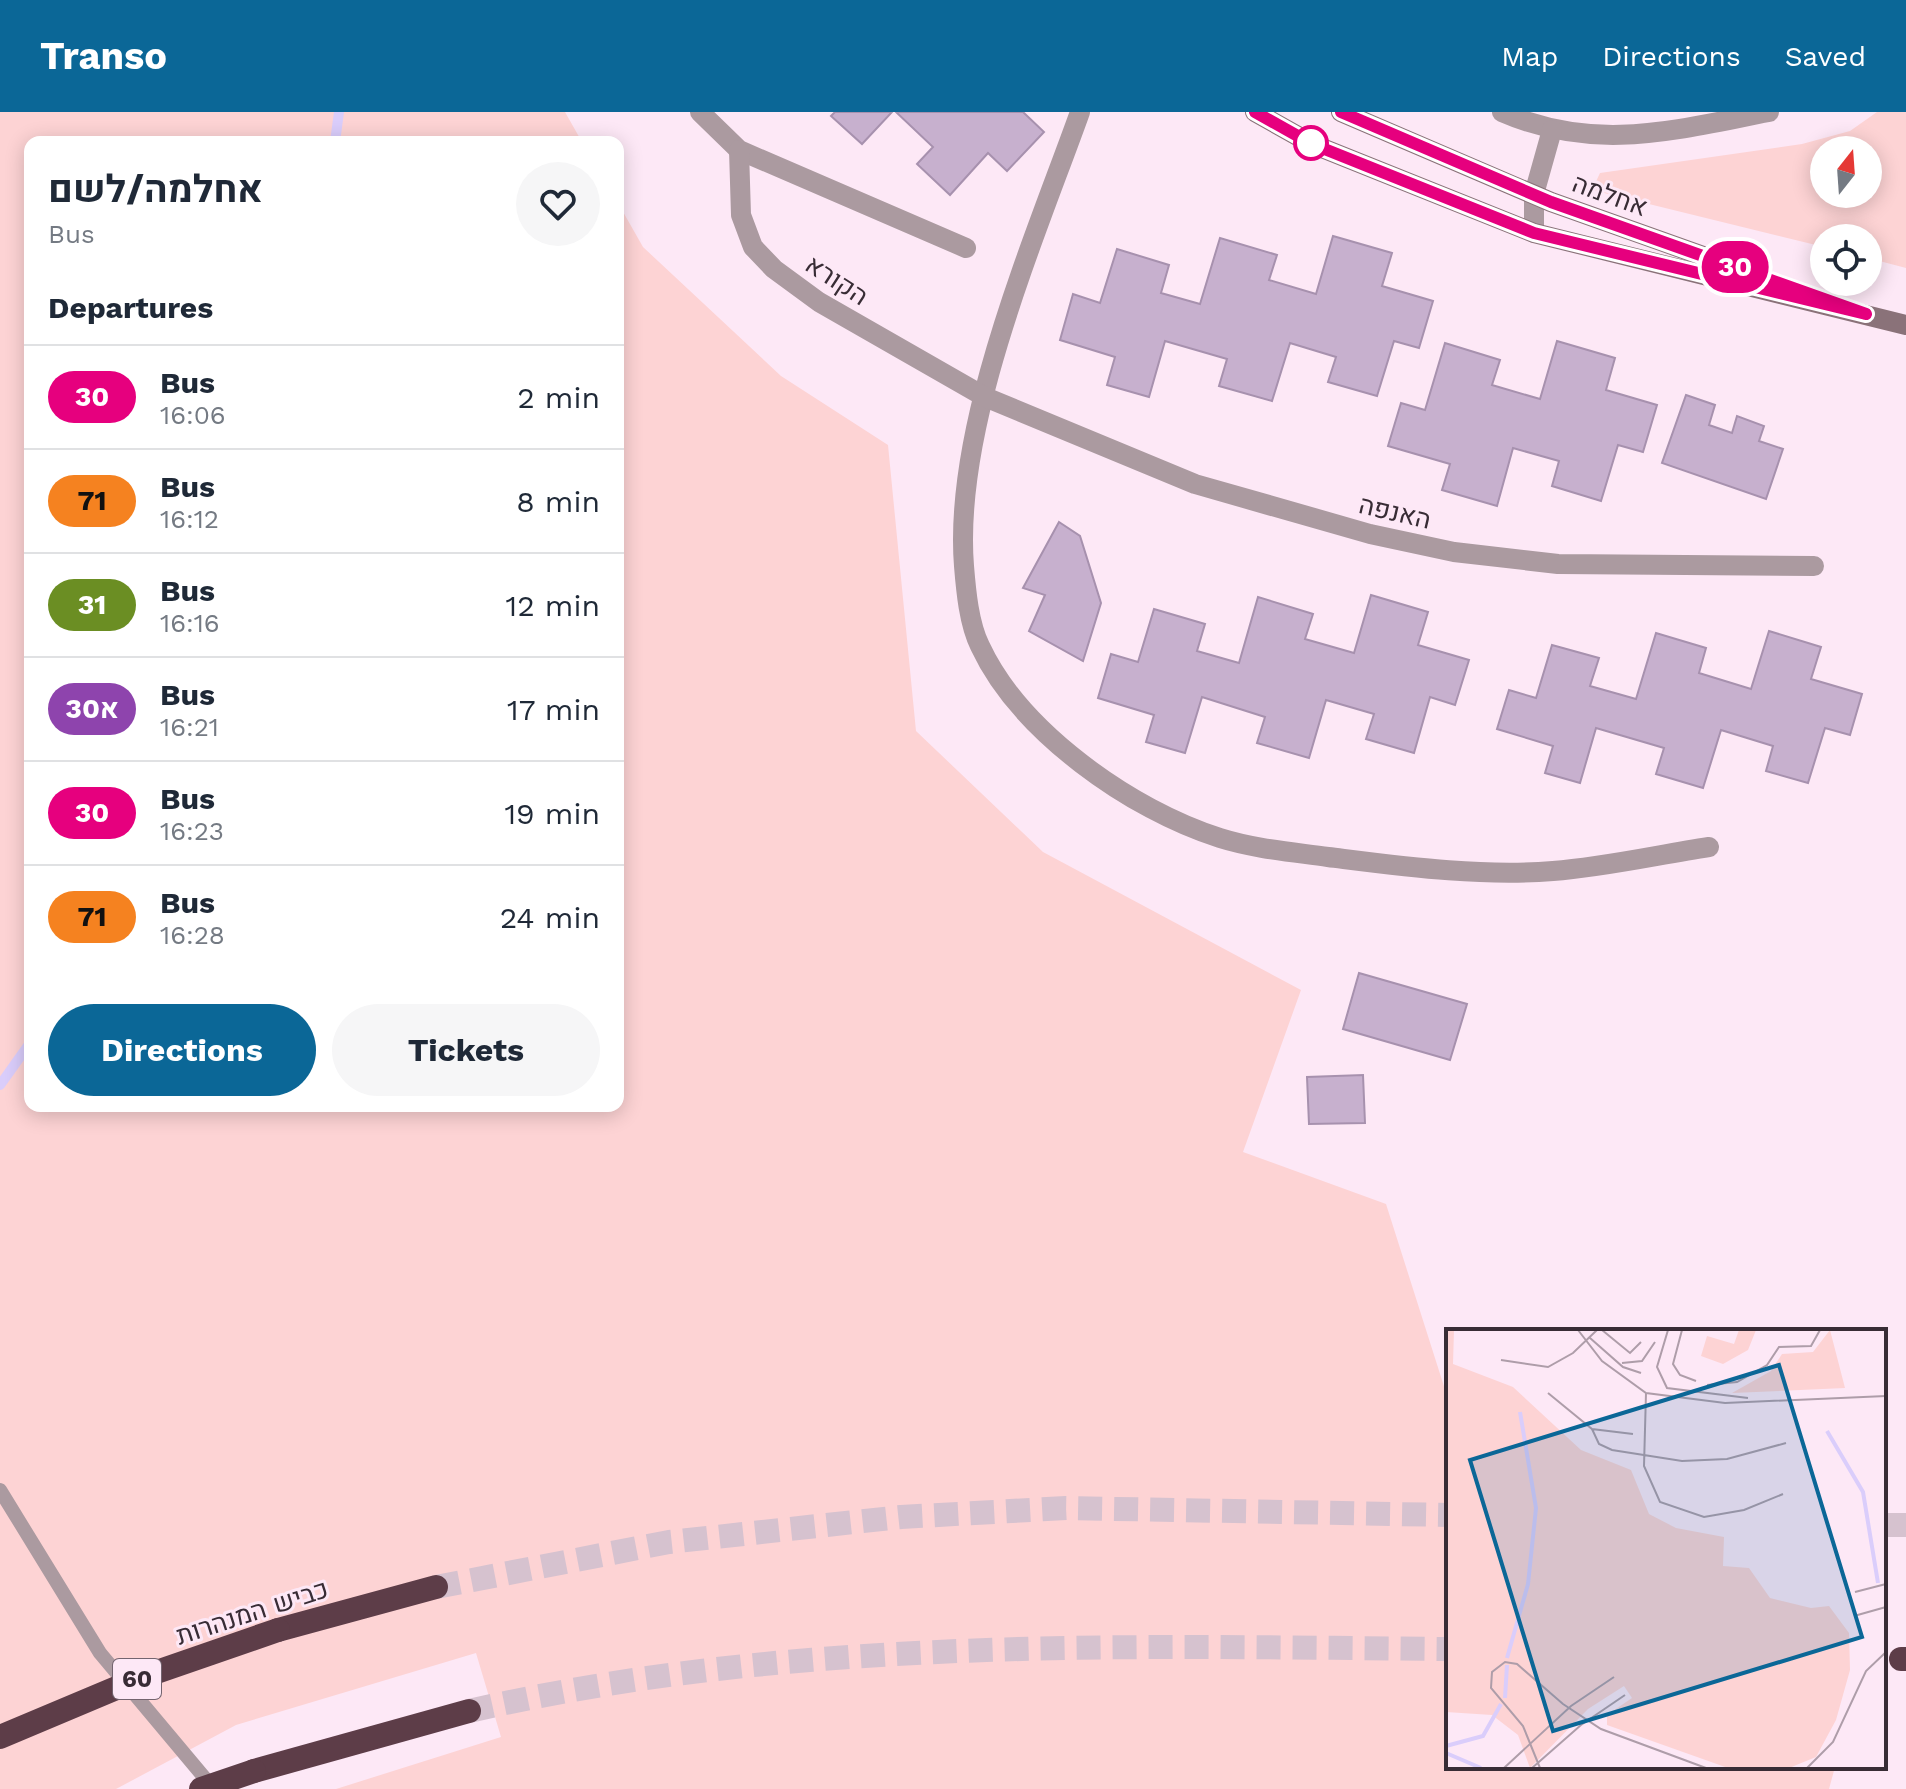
<!DOCTYPE html>
<meta charset="utf-8">
<style>
body{margin:0;font-family:"Work Sans",Heebo,sans-serif;background:#f6f6f7;color:#1f2937;height:100vh;display:flex;flex-direction:column;font-size:30px;white-space:nowrap}
*{box-sizing:border-box;margin:0}
p{font-size:26px;color:#747a83}
.icon{flex:none;width:44px;height:44px;fill:none;stroke:currentColor;stroke-width:2;stroke-linecap:round;stroke-linejoin:round}
.map{position:relative;flex:1;overflow:hidden}
.details{position:absolute;left:24px;top:24px;width:600px;height:976px;display:flex;flex-direction:column;background:#fff;border-radius:16px;box-shadow:0 4px 20px #0003}
.details>*{flex:none}
.badge{padding:0 16px;border-radius:26px;font-size:28px;line-height:52px}
.needle{width:52px;rotate:17deg}
.buttons{position:absolute;left:1810px;top:24px;display:grid;gap:16px}
.buttons a{display:grid;place-items:center;width:72px;height:72px;border-radius:50%;background:#fff;box-shadow:0 4px 20px #0003;font-size:40px}
.map>.badge{position:absolute;translate:-50% -50%;box-shadow:0 0 0 4px #fff}
h2{padding:0 24px;font-size:30px;line-height:72px}
.round{display:grid;place-items:center;flex:none;width:84px;height:84px;border-radius:42px;background:#f6f6f7}
.head{display:flex;align-items:center;justify-content:space-between;height:136px;padding:0 24px}
h1{font-size:38px;font-weight:700;line-height:60px}
.primary-button{display:flex;gap:16px;margin-top:auto;padding:16px 24px}
.primary-button a{flex:1;height:92px;border-radius:48px;background:#0b6797;color:#fff;font-size:32px;font-weight:700;line-height:92px;text-align:center}
.primary-button a+a{background:#f6f6f7;color:#1f2937}
ul{padding:0;list-style:none}
li{display:flex;align-items:center;gap:24px;height:104px;padding:0 24px;border-top:2px solid #e0e1e3}
li div{flex:1}
li b{display:block;font-size:30px}
li em{font-style:normal}
li .badge{min-width:88px;font-weight:700;text-align:center}
header{display:flex;align-items:center;gap:48px;box-sizing:border-box;height:112px;padding:0 40px;background:#0b6797;color:#fff}
header strong{font-size:38px}
nav{display:flex;gap:44px;margin-inline-start:auto;font-size:28px}
.map>svg:first-child{display:block}
.green{fill:#fdd3d4;fill-rule:evenodd}
.lines{fill:none;stroke-linecap:round;stroke-linejoin:round}
.stream{stroke:#dacdfb;stroke-width:10}
.building{fill:#c7b0ce;stroke:#a791ae;stroke-width:2}
.highway-tunnel{stroke:#d6c2cf;stroke-width:24;stroke-dasharray:24 12;stroke-linecap:butt}
.lane{stroke:#ab9aa0;stroke-width:14}
.street{stroke:#ab9aa0;stroke-width:20}
.secondary{stroke:#8a7279;stroke-width:20}
.highway{stroke:#5d3d48;stroke-width:24}
.highway-bridge{stroke:#5d3d48;stroke-width:24}
.line-casing{stroke:#fff;stroke-width:18}
.line{stroke:#e6007e;stroke-width:12}
.stop-dot{fill:#fff;stroke:#e6007e;stroke-width:4}
.labels{text-anchor:middle;dominant-baseline:central;stroke-width:6;stroke-linejoin:round;paint-order:stroke}
.shield{fill:#fde8f6;stroke:#73646f;stroke-width:2}
.shield-label{font-size:24px;font-weight:bold;fill:#382c35}
.street-label{font-size:26px;fill:#382c35;stroke:#fde8f6}
.inset-river{fill:none;stroke:#dacdfb;stroke-width:4}
.inset-road{fill:none;stroke:#ae9da9;stroke-width:2}
.view{fill:#0b6797;fill-opacity:0.15;stroke:#0b6797;stroke-width:4}
.inset-edge{fill:none;stroke:#382c35;stroke-width:4}
</style>
<header>
<strong>Transo</strong>
<nav><a>Map</a><a>Directions</a><a>Saved</a></nav>
</header>
<div class="map">
<svg width="1906" height="1677" viewBox="0 0 1906 1677">
<rect width="100%" height="100%" fill="#fde8f6"/>
<!-- green -->
<g class="green">
<path d="M0,0H565L582,30H30V994H618V91L643,135L781,264L888,333L916,619L1043,740L1301,878L1243,1040L1386,1092L1448,1287V1655H1835L1829,1677H336L501,1625L476,1541L236,1613L116,1677H0Z"/>
<path d="M1877,0H1906V156L1868,146V126H1824V135L1592,78L1600,61L1802,32L1850,19ZM1824,38H1868V82H1824Z"/>
</g>
<g class="lines">
<!-- stream -->
<g class="stream">
<path d="M335,30L339,0"/>
<path d="M0,973L30,931"/>
</g>
</g>
<!-- building -->
<g class="building">
<path d="M835,0H892L862,32L831,4Z"/>
<path d="M896,0H1023L1044,20L1007,59L988,41L950,83L917,52L933,35Z"/>
<path d="M1333,124L1392,141L1382,174L1433,189L1419,236L1394,229L1377,284L1328,270L1336,245L1290,231L1272,289L1219,274L1227,247L1165,229L1149,285L1107,273L1115,245L1060,228L1073,182L1100,191L1117,137L1169,153L1161,181L1200,192L1220,126L1277,143L1269,168L1316,182Z"/>
<path d="M1557,229L1615,246L1606,278L1657,293L1643,340L1618,333L1601,389L1552,374L1559,349L1513,336L1497,394L1442,378L1450,352L1388,334L1401,291L1425,298L1445,231L1500,248L1492,273L1540,287Z"/>
<path d="M1686,283L1715,293L1709,313L1732,321L1737,304L1764,314L1759,329L1783,337L1766,387L1662,351Z"/>
<path d="M1059,410L1080,424L1101,491L1083,549L1029,519L1045,483L1023,476Z"/>
<path d="M1371,483L1428,500L1418,533L1469,548L1455,593L1430,585L1414,641L1366,627L1374,602L1326,588L1309,646L1257,631L1265,605L1202,585L1185,641L1146,630L1154,603L1098,586L1111,542L1138,550L1154,497L1205,512L1197,539L1239,551L1258,485L1313,502L1305,527L1354,541Z"/>
<path d="M1769,519L1821,535L1811,567L1862,582L1850,623L1825,616L1808,671L1766,659L1773,634L1721,618L1703,676L1656,662L1664,636L1596,616L1580,671L1545,661L1553,634L1497,617L1509,578L1536,586L1552,533L1599,546L1590,574L1636,587L1656,521L1706,536L1699,561L1751,577Z"/>
<path d="M1359,861L1467,892L1450,948L1343,917Z"/>
<path d="M1363,963L1365,1011L1309,1012L1307,965Z"/>
</g>
<g class="lines">
<!-- highway-tunnel -->
<g class="highway-tunnel">
<path d="M1884,1413H1906"/>
<path d="M436,1475L669,1430L901,1405L1066,1396L1448,1403"/>
<path d="M469,1599C791,1525 1120,1534 1448,1537"/>
</g>
<!-- lane -->
<path class="lane" d="M0,1378L100,1541L214,1677"/>
<!-- street -->
<g class="street">
<path d="M700,0L739,38L966,136"/>
<path d="M1080,0C1033,131 953,315 964,454C966,479 969,512 980,534C1020,620 1131,698 1220,726C1255,737 1293,740 1328,745C1401,754 1480,765 1553,759C1605,755 1657,743 1709,735"/>
<path d="M1502,0C1596,41 1674,18 1769,0"/>
<path d="M739,38L741,103L753,135L774,157L819,190L985,285L1195,372L1370,422L1454,440L1558,452L1814,454"/>
<path d="M1534,121V82L1552,18"/>
</g>
<!-- secondary -->
<g class="secondary">
<path d="M1255,0L1312,32L1534,121L1906,213"/>
<path d="M1341,0L1551,90L1765,166"/>
</g>
<!-- highway -->
<g class="highway">
<path d="M278,1518L436,1475"/>
<path d="M1901,1547H1906"/>
<path d="M254,1659L469,1599"/>
</g>
<!-- highway-bridge -->
<g class="highway-bridge">
<path d="M0,1625L145,1564L278,1518"/>
<path d="M201,1677L254,1659"/>
</g>
</g>
<g class="lines">
<!-- line casing -->
<g class="line-casing">
<path id="line" d="M1255,0L1312,32L1534,121L1866,202L1551,90L1341,0"/>
</g>
<!-- line -->
<use href="#line" class="line"/>
</g>
<!-- markers -->
<circle class="stop-dot" cx="1311" cy="31" r="16"/>
<g class="labels">
<!-- shield labels -->
<rect class="shield" x="113" y="1547" width="48" height="40" rx="6"/>
<g class="shield-label">
<text x="137" y="1567">60</text>
</g>
<!-- street labels -->
<g class="street-label">
<text transform="translate(1610 83) rotate(20)">אחלמה</text>
<text transform="translate(837 168) rotate(33)">הקורא</text>
<text transform="translate(1395 400) rotate(13)">האנפה</text>
<text transform="translate(252 1500) rotate(-18)">כביש המנהרות</text>
</g>
</g>
<!-- overview -->
<g transform="translate(1446 1217)">
<rect width="440" height="440" fill="#fde8f6"/>
<path d="M0,1H8L7,35L67,58L135,121L185,141L203,185L230,199L278,208L277,237L303,239L324,269L365,279L383,277L403,304L404,341L390,391L370,428L343,439H282L161,396V386L186,369L178,357L142,380L84,439L72,406L46,386L0,383ZM293,1H310L302,21L277,35L255,27L261,7L288,15ZM384,1L399,59L286,64L325,42L336,25L367,23Z" fill="#fdd3d4"/>
<path class="inset-river" d="M381,102L417,163L432,254M61,329L82,255L90,179L74,83M59,369L61,336M0,417L37,407L55,375M0,424L35,439"/>
<path class="inset-road" d="M132,1L156,32L200,64L279,74L440,67M156,1L184,24L195,13M222,1L211,38L221,59L302,69M236,1L227,35L234,46L250,52M144,9L177,38L195,44M55,31L102,38L127,24L151,1M176,34L196,32L209,13M261,56L291,53L321,36L333,18L365,17L374,1M102,64L146,100L187,105M200,64L198,137L214,173L258,188L298,181L337,165M146,100L153,115L166,121L236,132L281,130L340,114M409,263L440,255M408,287L440,278M58,439L125,377L168,348M86,439L135,396L179,366M94,439L77,397L45,359L46,343L59,333L71,335L117,375L155,400L260,439M361,439L387,413L420,342L440,323"/>
<path class="view" d="M333,36L416,308L107,402L24,131Z"/>
<rect width="440" height="440" class="inset-edge"/>
</g>
</svg>
<div class="buttons">
<a><svg class="needle" viewBox="-14 -14 28 28"><path d="M0-13l5 13h-10z" fill="#e53935"/><path d="M0 13l5-13h-10z" fill="#747a83"/></svg></a>
<a><svg class="icon" aria-label="locate" viewBox="0 0 24 24"><circle cx="12" cy="12" r="6"/><path d="M12 2v4M12 18v4M2 12h4M18 12h4"/></svg></a>
</div>
<b class="badge" style="left:1735px;top:155px;background:#e6007e;color:#fff">30</b>
<section class="details">
<div class="head"><div><h1>אחלמה/לשם</h1><p>Bus</p></div><a class="round"><svg class="icon" aria-label="heart" viewBox="0 0 24 24"><path d="M12 20l-8-8c-3-5 5-10 8-4 3-6 11-1 8 4z"/></svg></a></div>
<h2>Departures</h2>
<ul>
<li><span class="badge" style="background:#e6007e;color:#fff">30</span><div><b>Bus</b><p>16:06</p></div><em>2 min</em></li>
<li><span class="badge" style="background:#f58220;color:#111">71</span><div><b>Bus</b><p>16:12</p></div><em>8 min</em></li>
<li><span class="badge" style="background:#6b8e23;color:#fff">31</span><div><b>Bus</b><p>16:16</p></div><em>12 min</em></li>
<li><span class="badge" style="background:#8e44ad;color:#fff">30א</span><div><b>Bus</b><p>16:21</p></div><em>17 min</em></li>
<li><span class="badge" style="background:#e6007e;color:#fff">30</span><div><b>Bus</b><p>16:23</p></div><em>19 min</em></li>
<li><span class="badge" style="background:#f58220;color:#111">71</span><div><b>Bus</b><p>16:28</p></div><em>24 min</em></li>
</ul>
<div class="primary-button"><a>Directions</a><a>Tickets</a></div>
</section>
</div>
